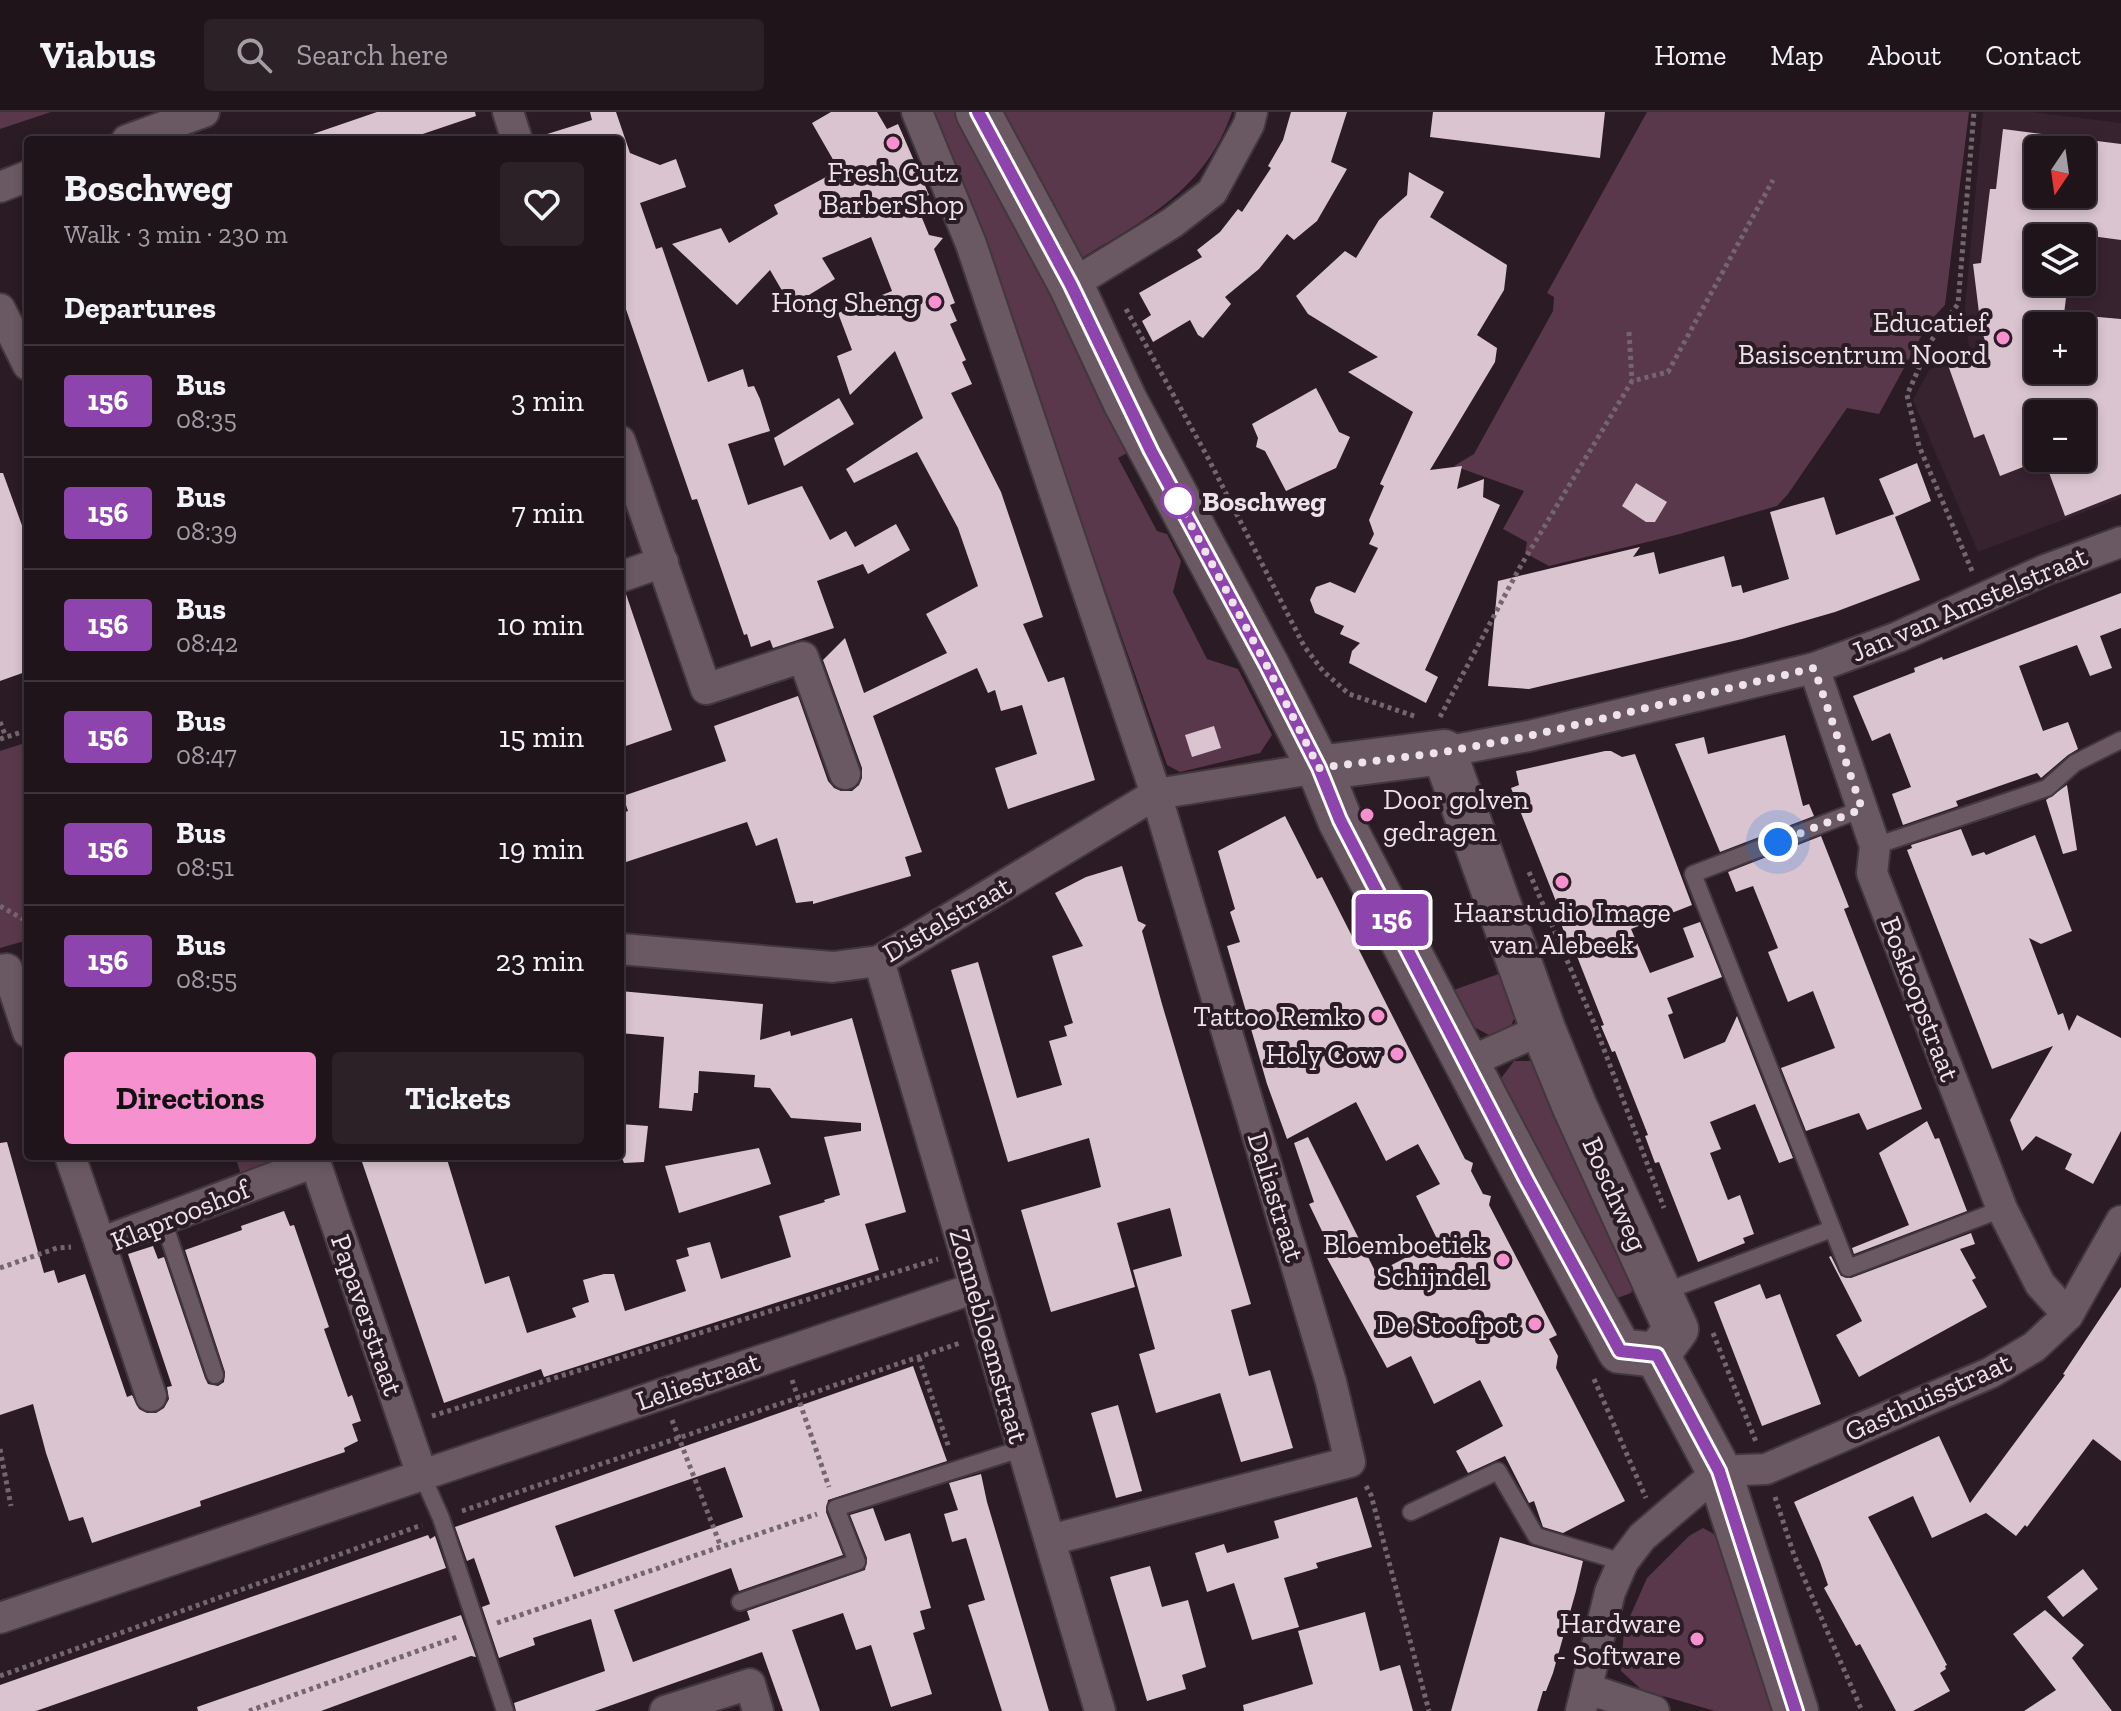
<!DOCTYPE html>
<meta charset="utf-8">
<style>
body{margin:0;font-family:"Zilla Slab",serif;background:#2d2128;color:#f1f3f6;height:100vh;display:flex;flex-direction:column;font-size:30px;white-space:nowrap}
*{box-sizing:border-box;margin:0}
p{font-size:26px;color:#a29ea3}
.icon{flex:none;width:44px;height:44px;fill:none;stroke:currentColor;stroke-width:2;stroke-linecap:round;stroke-linejoin:round}
.map{position:relative;flex:1;overflow:hidden}
.sheet{position:absolute;left:24px;top:24px;width:600px;height:1024px;display:flex;flex-direction:column;background:#20141b;border-radius:8px;box-shadow:0 4px 12px #0003,0 0 0 2px #3d333a}
.sheet>*{flex:none}
.badge{padding:0 16px;border-radius:6px;font-size:28px;line-height:52px}
.needle{width:52px;rotate:193deg}
.tools{position:absolute;left:2024px;top:24px;display:grid;gap:16px}
.tools a{display:grid;place-items:center;width:72px;height:72px;border-radius:8px;background:#20141b;box-shadow:0 4px 12px #0003,0 0 0 2px #3d333a;font-size:40px}
.you{position:absolute;width:40px;height:40px;margin:-20px;border:6px solid #fff;border-radius:50%;background:#1a73e8;box-shadow:0 0 0 12px #1a73e833}
.map>.badge{position:absolute;translate:-50% -50%;box-shadow:0 0 0 4px #fff}
h2{padding:0 40px;font-size:30px;line-height:72px}
.round{display:grid;place-items:center;flex:none;width:84px;height:84px;border-radius:8px;background:#2d2128}
.headline{display:flex;align-items:center;justify-content:space-between;height:136px;padding:0 40px}
h1{font-size:38px;font-weight:700;line-height:60px}
.action{display:flex;gap:16px;margin-top:auto;padding:16px 40px}
.action a{flex:1;height:92px;border-radius:8px;background:#f790ce;color:#111;font-size:32px;font-weight:700;line-height:92px;text-align:center}
.action a+a{background:#2d2128;color:#f1f3f6}
ul{padding:0;list-style:none}
li{display:flex;align-items:center;gap:24px;height:112px;padding:0 40px;border-top:2px solid #3d333a}
li div{flex:1}
li b{display:block;font-size:30px}
li em{font-style:normal}
li .badge{min-width:88px;font-weight:700;text-align:center}
header{display:flex;align-items:center;gap:48px;box-sizing:border-box;height:112px;padding:0 40px;background:#20141b;border-bottom:2px solid #3d333a}
header strong{font-size:38px}
nav{display:flex;gap:44px;margin-inline-start:auto;font-size:28px}
.search{width:560px;height:72px;background:#2d2128;display:flex;align-items:center;gap:20px;box-sizing:border-box;padding:0 28px;border-radius:8px;color:#a29ea3;font-size:30px}
.map>svg:first-child{display:block}
.built{fill:#37222f;fill-rule:evenodd}
.green{fill:#59384b}
.building{fill:#d9c4cf;fill-rule:evenodd}
.lines{fill:none;stroke-linecap:round;stroke-linejoin:round}
.lane-casing{stroke:#42373d;stroke-width:20}
.street-casing{stroke:#42373d;stroke-width:34}
.secondary-casing{stroke:#42373d;stroke-width:48}
.path{stroke:#73666d;stroke-width:5;stroke-dasharray:4 4;stroke-linecap:butt}
.lane{stroke:#6a5862;stroke-width:16}
.street{stroke:#6a5862;stroke-width:30}
.secondary{stroke:#6a5862;stroke-width:44}
.line-casing{stroke:#fff;stroke-width:18}
.line{stroke:#8e44ad;stroke-width:12}
.walk{stroke:#eee3e9;stroke-width:8;stroke-dasharray:0 14.4}
.poi-dot{fill:#f790ce;stroke:#2a1b24;stroke-width:3}
.stop-dot{fill:#fff;stroke:#8e44ad;stroke-width:4}
.labels{text-anchor:middle;dominant-baseline:central;stroke-width:8;stroke-linejoin:round;paint-order:stroke}
.poi-label{font-size:28px;fill:#eee3e9;stroke:#2a1b24;text-anchor:end}
.stop-label{font-size:28px;font-weight:bold;fill:#eee3e9;stroke:#2a1b24;text-anchor:start}
.street-label{font-size:28px;fill:#eee3e9;stroke:#2a1b24}
</style>
<header>
<strong>Viabus</strong>
<div class="search"><svg class="icon" aria-label="search" viewBox="0 0 24 24"><circle cx="10" cy="10" r="6"/><path d="M15 15l6 6"/></svg>Search here</div>
<nav><a>Home</a><a>Map</a><a>About</a><a>Contact</a></nav>
</header>
<div class="map">
<svg width="2121" height="1599" viewBox="0 0 2121 1599">
<rect width="100%" height="100%" fill="#2a1b24"/>
<!-- built -->
<path class="built" d="M1983,0H2032L2121,11V386L1978,440L1913,288L1929,258L1970,239L1964,205ZM2038,38H2082V82H2038ZM2038,126H2082V170H2038ZM2038,214H2082V258H2038ZM2038,302H2082V346H2038Z"/>
<!-- green -->
<g class="green">
<path d="M0,0H51L0,17Z"/>
<path d="M928,0H959L1136,336L1118,346L1157,419L1167,422L1181,449L1173,480L1207,547L1238,557L1272,623L1260,641L1180,660L1167,653L1072,384L1015,211L946,49Z"/>
<path d="M1001,0H1232C1205,78 1146,107 1080,147Z"/>
<path d="M1647,0H1969L1945,193L1929,210L1879,302L1847,296L1788,382L1777,394L1676,423L1549,454L1525,441L1527,430L1503,417L1524,379L1454,354L1474,342L1553,199L1554,185L1547,181Z"/>
<path d="M28,630V828L0,836V639Z"/>
<path d="M1510,858L1517,899L1511,914L1489,923L1470,913L1445,881Z"/>
<path d="M1514,949H1537L1640,1161L1631,1181L1612,1188L1499,969Z"/>
<path d="M235,1044H296L243,1069Z"/>
<path d="M1703,1416L1714,1422L1780,1599H1715L1642,1578L1621,1559L1624,1518L1647,1466L1689,1424Z"/>
</g>
<!-- building -->
<g class="building">
<path d="M377,0H475L476,4L405,28H308L307,24Z"/>
<path d="M590,0H616L630,41L660,53L676,47L686,75L640,91L656,137L662,135L708,270L743,257L748,275L754,274L760,287L770,319L728,332L748,393L802,374L830,428L846,419L855,435L896,412L910,438L868,462L863,452L817,469L834,516L773,536L770,528L751,535L747,522L744,523L697,387L692,388L620,180V28H545L544,23L592,8Z"/>
<path d="M831,0H877L887,17L898,12L929,83L915,89L929,123L943,126L934,137L955,191L950,193L957,209L950,212L966,248L962,250L972,272L951,281L1001,380L1043,505L1023,512L1048,570L1064,565L1095,668L1008,697L995,656L1037,642L1022,593L1001,599L995,578L988,581L977,556L873,604L922,740L905,745L911,764L813,792V789L796,791L777,726L756,734L747,710L620,752V702L628,699L623,684L726,649L714,614L798,584L828,669L834,676L841,679H852L859,673L862,666V656L823,548L845,526L864,581L889,569L947,541L926,502L978,474L958,416L917,340L854,371L846,357L923,306L895,239L850,283L837,244L852,238L838,201L892,179L871,125L822,146L835,167L791,194L770,158L737,193L672,132L721,116L729,131L778,102L774,93L839,58L812,11Z"/>
<path d="M1291,0H1347L1331,50L1347,57L1317,109L1294,128L1287,122L1259,157L1225,185L1231,192L1203,226L1198,223L1190,208L1153,230L1142,209L1151,203L1139,181L1202,145L1197,138L1220,120L1238,97L1242,100L1271,56L1268,54L1283,28Z"/>
<path d="M1433,0H1605L1600,46L1430,25Z"/>
<path d="M2003,17L2121,32V128L2084,123L2080,126H2038V160L2025,170H2068L2064,202L2121,207V382L2065,404L2044,347L2000,364L1984,322L1974,326L1948,253L1988,237L1981,217L1973,152L1981,151L1990,77H1996ZM2038,38H2082V82H2038ZM2038,214H2082V258H2038ZM2038,302H2082V346H2038Z"/>
<path d="M1409,60L1444,80L1430,105L1507,153L1504,178L1477,223L1497,236L1495,250L1430,358L1462,354L1457,377L1484,367L1483,385L1500,393L1425,558L1438,565L1426,591L1349,551L1352,539L1360,531L1340,522L1344,514L1315,501L1310,488L1316,475L1330,470L1355,481L1378,436L1369,432L1374,422L1369,408L1384,374L1380,372L1413,300L1348,260L1378,245L1308,202L1296,184L1345,139L1356,146L1379,108L1407,83Z"/>
<path d="M1316,276L1339,320L1350,325L1336,356L1286,379L1265,339L1256,335L1258,326L1252,312Z"/>
<path d="M839,286L854,312L784,354L774,326Z"/>
<path d="M1917,351L1931,389L1895,405L1920,468L1835,500L1742,527L1529,577L1488,574L1498,469L1640,435L1633,445L1654,440L1659,462L1724,444L1732,475L1741,473L1743,481L1789,467L1770,400L1824,385L1836,423L1894,402L1879,367Z"/>
<path d="M0,361H3L28,430V559L0,569Z"/>
<path d="M1636,371L1667,390L1655,410H1646L1622,394Z"/>
<path d="M2121,481V516L2100,524L2112,556L2090,564L2077,533L2019,554L2043,619L2068,610L2078,637L2068,643L2041,666L2037,661L1956,689L1958,694L1903,713L1892,682L1911,675L1890,621L1872,629L1853,584L1915,560L1914,556L1942,545L1943,548Z"/>
<path d="M626,482L672,618L620,636V483Z"/>
<path d="M1214,614L1221,636L1192,645L1185,623Z"/>
<path d="M1785,623L1803,694L1809,692L1814,704L1720,740L1675,632L1704,625L1708,642Z"/>
<path d="M1605,639H1611L1622,645L1635,642L1692,793L1631,817L1650,861L1694,845L1683,816L1700,810L1722,865L1667,886L1673,901L1668,903L1684,947L1725,930L1737,904L1793,1046L1779,1051L1755,992L1710,1010L1721,1037L1710,1041L1728,1088L1740,1083L1754,1122L1743,1126L1745,1131L1698,1150L1659,1050L1655,1051L1645,1024L1648,1023L1615,939L1612,940L1601,914L1604,913L1571,829L1568,830L1558,804L1561,802L1511,676L1519,673L1516,659Z"/>
<path d="M2067,673L2077,738L2063,742L2046,688Z"/>
<path d="M1285,704L1317,767L1322,765L1465,1047L1473,1051L1471,1059L1483,1082L1491,1084L1489,1093L1557,1223L1549,1227L1558,1244L1556,1256L1625,1389L1563,1421L1543,1415L1534,1389L1529,1391L1505,1344L1468,1361L1456,1339L1503,1314L1480,1268L1434,1292L1411,1244L1387,1256L1327,1146L1333,1142L1309,1092L1314,1090L1294,1031L1308,1025L1376,1161L1438,1129L1416,1084L1440,1072L1418,1032L1386,1049L1356,990L1287,1027L1267,972L1227,834L1240,830L1230,800L1235,797L1218,739Z"/>
<path d="M1961,717L1972,744L1984,740L1986,743L2035,723L2072,819L2041,832L2029,826L2058,903L2063,901L2069,919L2077,903L2121,926V1019L2093,1072L2065,1057L2072,1042L2036,1024L2022,1039L2010,1008L2053,934L1992,957L1907,738L1912,736L1911,733Z"/>
<path d="M1821,724L1849,795L1844,797L1922,997L1867,1018L1859,1001L1806,1019L1781,956L1835,936L1813,879L1788,890L1768,840L1778,836L1753,774L1736,780L1728,760Z"/>
<path d="M1122,754L1138,809L1146,813L1142,819L1162,892L1251,1192L1231,1198L1249,1264L1270,1258L1293,1336L1241,1350L1220,1281L1156,1301L1139,1242L1155,1237L1133,1158L1182,1144L1170,1096L1117,1111L1135,1175L1051,1200L1021,1098L1101,1075L1089,1026L1008,1050L951,858L978,850L1017,986L1062,973L1049,929L1067,924L1064,914L1073,911L1052,844L1083,834L1055,781L1086,765Z"/>
<path d="M620,879L763,892L760,928L790,919L791,924L852,906L906,1100L865,1112L879,1158L544,1265L541,1257L444,1291L360,1044H446L485,1172L509,1164L527,1221L576,1205L572,1196L589,1190L583,1168L604,1162H614L625,1199L686,1179L676,1148L689,1144L687,1136L710,1130L721,1167L791,1145L779,1104L825,1090L824,1088L840,1083L824,1025L861,1019V1011L791,1006L770,976L754,975L755,963L699,959L698,981H694L692,999L659,996L664,925L620,921Z"/>
<path d="M1927,1009L1935,1027L1939,1026L1967,1099L1854,1142L1852,1136L1909,1113L1879,1041Z"/>
<path d="M620,1012L648,1014L644,1050L624,1051L620,1041Z"/>
<path d="M7,1030L44,1161L54,1158L58,1171L85,1162L127,1285L132,1283L139,1297L147,1301H156L164,1296L169,1287L167,1275L172,1274L128,1142L153,1134L158,1147L164,1145L205,1266L208,1272L218,1274L224,1270L225,1260L185,1138L242,1118L241,1114L284,1099L290,1114L294,1113L329,1215L324,1217L348,1285L352,1283L361,1309L352,1312L358,1329L344,1336L345,1340L200,1389L201,1394L92,1431L83,1405L69,1409L46,1341L33,1292L0,1303V1031Z"/>
<path d="M759,1036L771,1072L679,1101L665,1054Z"/>
<path d="M1971,1121L1975,1132L1960,1137L1976,1166L1972,1168L1987,1195L1859,1265L1836,1223L1862,1209L1829,1145L1831,1144L1841,1164L1851,1166Z"/>
<path d="M1760,1172L1766,1187L1780,1182L1821,1292L1762,1314L1714,1190Z"/>
<path d="M2121,1175V1349L2093,1327L2027,1415L2025,1413L2016,1424L1986,1401L1932,1426L1913,1384L1868,1405L1947,1553L1945,1554L1946,1557L1940,1561L1950,1579L1913,1599H1896L1860,1532L1856,1534L1824,1476L1828,1473L1820,1450L1794,1390L1939,1324L1970,1391L2065,1263L2063,1262Z"/>
<path d="M913,1254L947,1349L828,1388L826,1400L843,1443L739,1479L731,1456L614,1498L633,1550L750,1508L747,1499L865,1458L867,1446L850,1403L873,1396L885,1429L910,1421L931,1496L920,1499L925,1517L913,1521L932,1582L891,1595L871,1533L856,1538L843,1501L792,1518L820,1599H783L762,1540L595,1599H516L514,1591L605,1559L591,1507L533,1526L535,1533L499,1546L482,1495L490,1492L474,1446L467,1449L455,1415ZM725,1355L743,1405L574,1465L555,1414Z"/>
<path d="M1118,1293L1142,1379L1116,1386L1091,1301Z"/>
<path d="M981,1362L987,1390L1049,1599H1002L968,1493L985,1488L966,1426L952,1430L944,1402L958,1398L949,1371Z"/>
<path d="M1357,1385L1372,1435L1316,1451L1318,1456L1284,1466L1299,1515L1252,1528L1234,1471L1207,1480L1195,1441L1224,1432L1227,1441L1279,1426L1274,1409Z"/>
<path d="M428,1423L430,1427L435,1424L446,1456L36,1599H0V1573Z"/>
<path d="M1500,1425L1583,1449L1576,1479L1553,1561L1546,1579H1543L1537,1599H1451Z"/>
<path d="M1150,1454L1162,1495L1188,1488L1206,1555L1182,1563L1186,1577L1147,1589L1110,1465Z"/>
<path d="M2083,1457L2098,1477L2063,1505L2047,1485Z"/>
<path d="M2045,1498L2084,1533L2072,1546L2112,1599H2024L2056,1578L2013,1522Z"/>
<path d="M1365,1500L1380,1559L1400,1553L1413,1599H1244L1243,1593L1313,1572L1298,1519Z"/>
<path d="M461,1503L476,1545L471,1544L321,1599H198L197,1595Z"/>
</g>
<g class="lines">
<!-- lane casing -->
<g class="lane-casing">
<g id="lane">
<path d="M1862,697L1693,762L1848,1156L2002,1097"/>
<path d="M1875,734L2047,676L2075,651L2121,628"/>
<path d="M162,1105L215,1263"/>
<path d="M1661,1181L1832,1117"/>
<path d="M422,1363L441,1406L505,1599"/>
<path d="M1411,1400L1498,1359L1536,1424L1623,1450"/>
<path d="M740,1490L857,1450L836,1396L1021,1337"/>
</g>
</g>
<!-- street casing -->
<g class="street-casing">
<g id="street">
<path d="M508,0L517,28"/>
<path d="M917,0L971,132L1156,682L1331,1270L1350,1350L1050,1428"/>
<path d="M127,28L204,0"/>
<path d="M0,75L28,64"/>
<path d="M1071,173L1172,111L1212,80L1249,12L1252,0"/>
<path d="M0,197L28,253"/>
<path d="M620,329L706,577L803,545L845,662"/>
<path d="M620,465L663,450"/>
<path d="M1814,556L1875,734L1872,761L2002,1097L2040,1172L2068,1203"/>
<path d="M1444,640L1529,624L1814,556L1898,525L2045,458L2121,430"/>
<path d="M620,837L833,855L879,849L1156,682L1319,656"/>
<path d="M879,849L1100,1599"/>
<path d="M0,858L7,857L28,920"/>
<path d="M1467,951L1543,917"/>
<path d="M70,1044L100,1131"/>
<path d="M313,1044L422,1363"/>
<path d="M151,1284L100,1131L315,1050"/>
<path d="M0,1506L975,1176"/>
<path d="M1588,1577L1654,1599"/>
<path d="M665,1599L750,1572L758,1599"/>
<path d="M1581,1599L1610,1480L1623,1450L1642,1425L1719,1359L1766,1357L1990,1261L2034,1235L2068,1203L2121,1109"/>
</g>
</g>
<!-- secondary casing -->
<g class="secondary-casing">
<g id="secondary">
<path d="M978,0L1071,173L1125,289L1267,554L1319,656L1340,708C1432,885 1524,1063 1620,1239L1657,1243"/>
<path d="M1319,656L1444,640L1543,917L1574,993L1676,1217L1657,1243"/>
<path d="M1657,1243L1719,1359L1796,1599"/>
</g>
</g>
<!-- path -->
<g class="path">
<path d="M1126,197L1207,344L1304,534L1323,559L1349,582L1417,605"/>
<path d="M1629,220L1632,269"/>
<path d="M1972,459L1919,334L1907,283L1931,229L1958,192L1974,0"/>
<path d="M1440,605L1520,455L1632,269L1668,260L1773,68"/>
<path d="M0,610L6,625"/>
<path d="M0,627L28,618"/>
<path d="M1529,760L1594,911L1664,1096"/>
<path d="M0,794L28,810"/>
<path d="M0,1156L57,1136L71,1135"/>
<path d="M1713,1221L1756,1330"/>
<path d="M919,1246L949,1336"/>
<path d="M1594,1267L1646,1386"/>
<path d="M792,1268L829,1375"/>
<path d="M432,1304L938,1147"/>
<path d="M672,1308L721,1435"/>
<path d="M0,1337L11,1394"/>
<path d="M1366,1374L1371,1383L1429,1599"/>
<path d="M1775,1385L1794,1443L1862,1599"/>
<path d="M462,1399L960,1231"/>
<path d="M497,1511L817,1402"/>
<path d="M0,1564L422,1413"/>
<path d="M249,1599L457,1525"/>
</g>
<!-- lane -->
<use href="#lane" class="lane"/>
<!-- street -->
<use href="#street" class="street"/>
<!-- secondary -->
<use href="#secondary" class="secondary"/>
</g>
<g class="lines">
<!-- line casing -->
<g class="line-casing">
<path id="line" d="M978,0L1071,173L1151,339L1267,554L1319,656L1340,708L1526,1067L1620,1239L1657,1243L1719,1359L1796,1599"/>
</g>
<!-- line -->
<use href="#line" class="line"/>
<!-- walk -->
<path class="walk" d="M1178,389L1267,554L1319,656L1444,640L1529,624L1814,556L1862,697L1778,730"/>
</g>
<!-- markers -->
<g class="poi-dot">
<circle cx="893" cy="31" r="8"/>
<circle cx="935" cy="190" r="8"/>
<circle cx="2003" cy="226" r="8"/>
<circle cx="1367" cy="703" r="8"/>
<circle cx="1562" cy="770" r="8"/>
<circle cx="1378" cy="904" r="8"/>
<circle cx="1397" cy="942" r="8"/>
<circle cx="1503" cy="1148" r="8"/>
<circle cx="1535" cy="1212" r="8"/>
<circle cx="1697" cy="1527" r="8"/>
</g>
<circle class="stop-dot" cx="1178" cy="389" r="16"/>
<g class="labels">
<!-- poi labels -->
<g class="poi-label">
<text x="893" y="60" text-anchor="middle">Fresh Cutz<tspan x="893" dy="32">BarberShop</tspan></text>
<text x="919" y="190">Hong Sheng</text>
<text x="1987" y="210">Educatief<tspan x="1987" dy="32">Basiscentrum Noord</tspan></text>
<text x="1383" y="687" text-anchor="start">Door golven<tspan x="1383" dy="32">gedragen</tspan></text>
<text x="1562" y="800" text-anchor="middle">Haarstudio Image<tspan x="1562" dy="32">van Alebeek</tspan></text>
<text x="1362" y="904">Tattoo Remko</text>
<text x="1381" y="942">Holy Cow</text>
<text x="1487" y="1132">Bloemboetiek<tspan x="1487" dy="32">Schijndel</tspan></text>
<text x="1519" y="1212">De Stoofpot</text>
<text x="1681" y="1511">Hardware<tspan x="1681" dy="32">- Software</tspan></text>
</g>
<!-- stop labels -->
<g class="stop-label">
<text x="1202" y="389">Boschweg</text>
</g>
<!-- street labels -->
<g class="street-label">
<text transform="translate(1969 492) rotate(-23)">Jan van Amstelstraat</text>
<text transform="translate(947 807) rotate(-30)">Distelstraat</text>
<text transform="translate(1920 887) rotate(69)">Boskoopstraat</text>
<text transform="translate(1615 1082) rotate(66)">Boschweg</text>
<text transform="translate(1276 1085) rotate(73)">Daliastraat</text>
<text transform="translate(180 1103) rotate(-22)">Klaprooshof</text>
<text transform="translate(367 1203) rotate(71)">Papaverstraat</text>
<text transform="translate(989 1224) rotate(74)">Zonnebloemstraat</text>
<text transform="translate(698 1269) rotate(-19)">Leliestraat</text>
<text transform="translate(1928 1285) rotate(-24)">Gasthuisstraat</text>
</g>
</g>
</svg>
<div class="tools">
<a><svg class="needle" viewBox="-14 -14 28 28"><path d="M0-13l5 13h-10z" fill="#e53935"/><path d="M0 13l5-13h-10z" fill="#a29ea3"/></svg></a>
<a><svg class="icon" aria-label="layers" viewBox="0 0 24 24"><path d="M12 4l9 5-9 5-9-5zM3 14l9 5 9-5"/></svg></a>
<a>+</a>
<a>−</a>
</div>
<div class="you" style="left:1778px;top:730px"></div>
<b class="badge" style="left:1392px;top:808px;background:#8e44ad;color:#fff">156</b>
<section class="sheet">
<div class="headline"><div><h1>Boschweg</h1><p>Walk · 3 min · 230 m</p></div><a class="round"><svg class="icon" aria-label="heart" viewBox="0 0 24 24"><path d="M12 20l-8-8c-3-5 5-10 8-4 3-6 11-1 8 4z"/></svg></a></div>
<h2>Departures</h2>
<ul>
<li><span class="badge" style="background:#8e44ad;color:#fff">156</span><div><b>Bus</b><p>08:35</p></div><em>3 min</em></li>
<li><span class="badge" style="background:#8e44ad;color:#fff">156</span><div><b>Bus</b><p>08:39</p></div><em>7 min</em></li>
<li><span class="badge" style="background:#8e44ad;color:#fff">156</span><div><b>Bus</b><p>08:42</p></div><em>10 min</em></li>
<li><span class="badge" style="background:#8e44ad;color:#fff">156</span><div><b>Bus</b><p>08:47</p></div><em>15 min</em></li>
<li><span class="badge" style="background:#8e44ad;color:#fff">156</span><div><b>Bus</b><p>08:51</p></div><em>19 min</em></li>
<li><span class="badge" style="background:#8e44ad;color:#fff">156</span><div><b>Bus</b><p>08:55</p></div><em>23 min</em></li>
</ul>
<div class="action"><a>Directions</a><a>Tickets</a></div>
</section>
</div>
